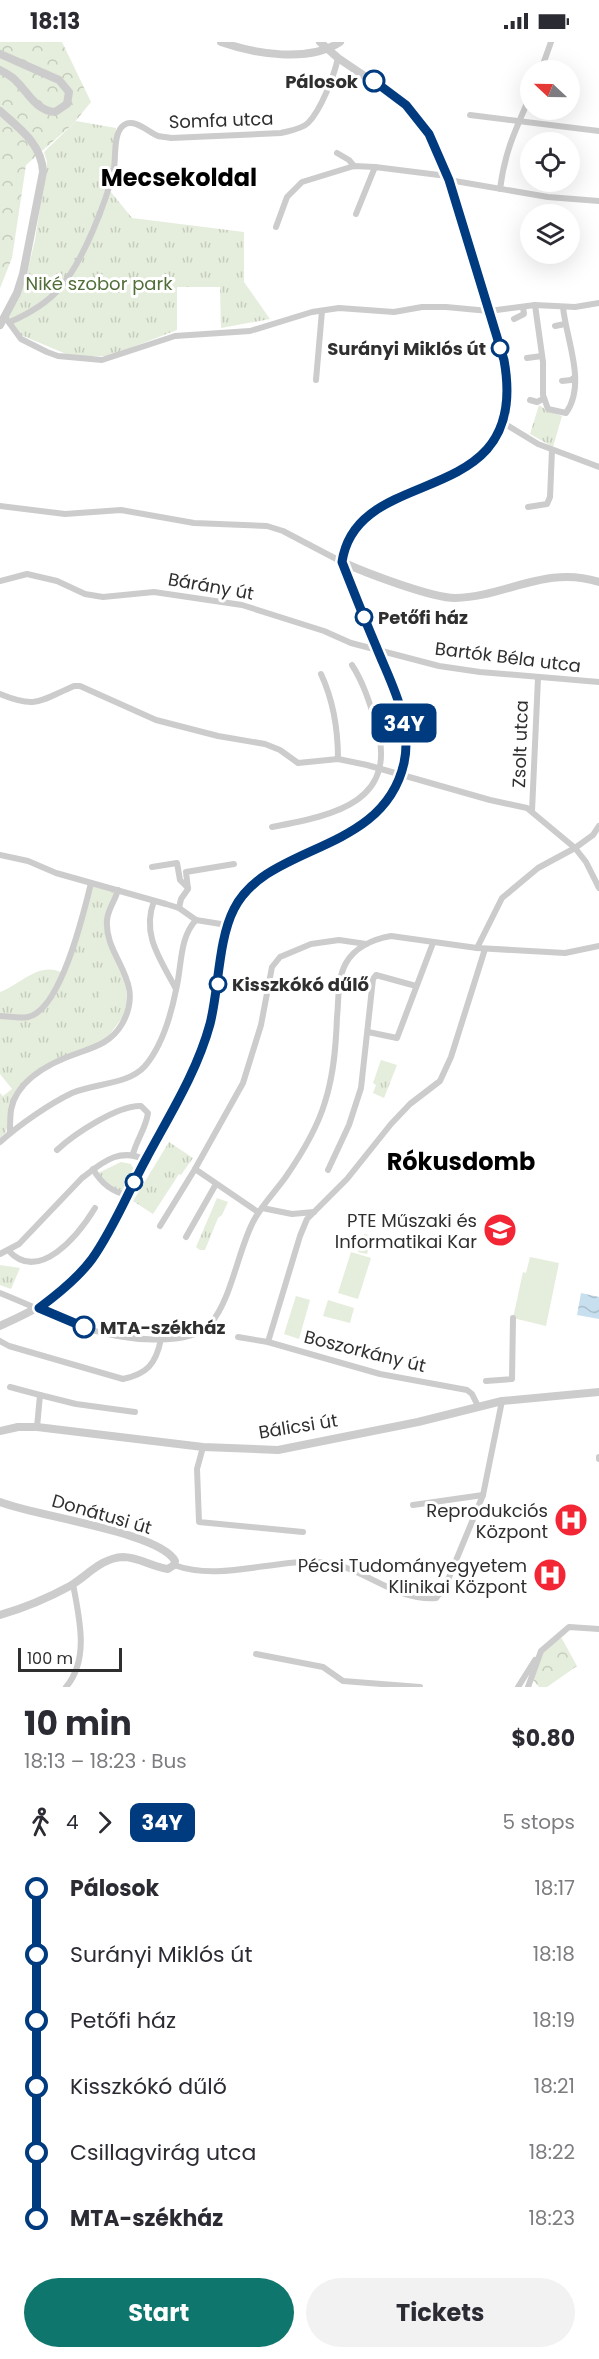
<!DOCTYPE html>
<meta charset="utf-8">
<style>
body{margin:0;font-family:Poppins,sans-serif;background:#f2f2f3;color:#2b2b33;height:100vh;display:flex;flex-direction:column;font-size:22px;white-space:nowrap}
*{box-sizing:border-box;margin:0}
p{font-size:20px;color:#7c7c81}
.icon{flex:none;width:33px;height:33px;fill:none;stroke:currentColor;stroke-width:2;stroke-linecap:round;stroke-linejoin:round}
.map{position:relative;height:1645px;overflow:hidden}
.panel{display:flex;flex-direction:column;background:#fff;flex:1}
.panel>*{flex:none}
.badge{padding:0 12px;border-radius:9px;font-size:21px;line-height:39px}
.needle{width:39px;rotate:292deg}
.tools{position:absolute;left:520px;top:18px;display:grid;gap:12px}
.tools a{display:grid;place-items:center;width:60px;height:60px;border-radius:50%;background:#fff;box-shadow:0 6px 24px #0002;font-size:30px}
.scale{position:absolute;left:18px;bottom:15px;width:104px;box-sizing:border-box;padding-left:6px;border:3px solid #2f2f2f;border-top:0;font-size:16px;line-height:21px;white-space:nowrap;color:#2f2f2f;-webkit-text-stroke:4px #fff;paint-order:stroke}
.map>.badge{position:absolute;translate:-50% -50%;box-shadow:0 0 0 3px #fff}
.legs{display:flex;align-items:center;gap:9px;height:66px;padding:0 24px;font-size:20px}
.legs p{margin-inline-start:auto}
.head{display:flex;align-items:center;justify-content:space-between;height:102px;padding:0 24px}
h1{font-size:33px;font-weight:700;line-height:45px}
.button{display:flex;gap:12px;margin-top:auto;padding:12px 24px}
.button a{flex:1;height:69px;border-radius:36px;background:#0f766e;color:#fff;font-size:24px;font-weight:700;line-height:69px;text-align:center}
.button a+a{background:#f2f2f3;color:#2b2b33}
ul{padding:0 24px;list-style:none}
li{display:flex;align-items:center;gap:21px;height:66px;font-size:22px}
li i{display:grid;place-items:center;width:9px;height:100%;margin:0 8px;background:currentColor}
li i::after{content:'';width:15px;height:15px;margin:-8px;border:4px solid;border-radius:50%;background:#fff}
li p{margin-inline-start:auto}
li:first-child i{background:linear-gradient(#0000 50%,currentColor 0)}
li:last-child i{background:linear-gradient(currentColor 50%,#0000 0)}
.status{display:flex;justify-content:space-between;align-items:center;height:42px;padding:0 30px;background:#fff;direction:ltr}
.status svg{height:16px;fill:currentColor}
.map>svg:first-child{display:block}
.grass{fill:url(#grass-tufts)}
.forest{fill:url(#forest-crowns)}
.pitch{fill:#e5eddc}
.water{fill:url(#water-waves)}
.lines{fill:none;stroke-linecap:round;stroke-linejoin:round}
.minor{stroke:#ccc;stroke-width:6}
.tertiary{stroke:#ccc;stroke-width:8}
.line-1-casing{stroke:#fff;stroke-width:14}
.line-1{stroke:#003b80;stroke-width:9}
.stop-1-dot{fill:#fff;stroke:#003b80;stroke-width:3}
.labels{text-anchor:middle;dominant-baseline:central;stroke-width:6;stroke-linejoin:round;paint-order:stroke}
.stop-label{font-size:18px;font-weight:bold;fill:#2f2f2f;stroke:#fff;text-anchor:start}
.street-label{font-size:18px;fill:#2f2f2f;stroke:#fff}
.park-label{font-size:18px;fill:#526f39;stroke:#fff}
.poi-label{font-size:18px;fill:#2f2f2f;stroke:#fff;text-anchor:end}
.district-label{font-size:24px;font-weight:bold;fill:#000;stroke:#fff}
</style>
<div class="status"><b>18:13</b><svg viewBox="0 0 49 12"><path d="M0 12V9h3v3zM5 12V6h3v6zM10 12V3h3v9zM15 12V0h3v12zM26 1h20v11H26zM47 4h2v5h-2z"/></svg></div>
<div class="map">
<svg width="599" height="1645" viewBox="0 0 599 1645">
<defs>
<pattern id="grass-tufts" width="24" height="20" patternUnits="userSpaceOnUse" patternTransform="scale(1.5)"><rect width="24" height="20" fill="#e5eddc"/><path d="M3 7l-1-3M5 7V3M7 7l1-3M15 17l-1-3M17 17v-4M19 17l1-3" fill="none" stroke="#c5ccbd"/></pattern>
<pattern id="forest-crowns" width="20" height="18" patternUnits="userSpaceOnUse" patternTransform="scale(1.5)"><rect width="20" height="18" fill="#e5eddc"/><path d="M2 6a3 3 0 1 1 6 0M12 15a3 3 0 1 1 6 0" fill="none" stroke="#c5ccbd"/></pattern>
<pattern id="water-waves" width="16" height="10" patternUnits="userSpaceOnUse" patternTransform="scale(1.5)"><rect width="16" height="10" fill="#c7dfef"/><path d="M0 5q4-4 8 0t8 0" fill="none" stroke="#abc0cd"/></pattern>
</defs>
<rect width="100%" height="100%" fill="#fff"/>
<!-- grass -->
<g class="grass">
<path d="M76,79L116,86L110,149L132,176L244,190V240L270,277L221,286L220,245H177V288L109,314H71L21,293L8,276L25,240L35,198L47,120L44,110Z"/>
<path d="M539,363L548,369L562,374L553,405L530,392Z"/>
<path d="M89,842L116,849L105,879L125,937L127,960L123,975L106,997L42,1025L11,1061L6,1090L0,1096V1051L3,1054L12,1047L0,1032V950C21,942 38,920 61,930L67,917Z"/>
<path d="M381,1018L397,1023L384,1056L373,1051L376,1043L373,1041Z"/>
<path d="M169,1100L193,1116L181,1133L179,1132L153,1172L133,1159Z"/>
<path d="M121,1120L131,1122L134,1128L122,1151L113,1148L96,1132Z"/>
<path d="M217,1156L228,1160L222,1173L218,1176L205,1208H200L196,1205Z"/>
<path d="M0,1223L20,1226L11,1247L0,1243Z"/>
</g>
<!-- forest -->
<g class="forest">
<path d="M0,0H62L91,60L74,81L26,123L12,216L0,246Z"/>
<path d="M561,1595L577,1624L547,1645H539L533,1638L543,1610Z"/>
</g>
<!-- pitch -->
<g class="pitch">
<path d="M102,946L115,950L105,982L92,978Z"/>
<path d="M364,1192L372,1194L367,1212L358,1210Z"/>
<path d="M351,1210L371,1216L358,1257L338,1251Z"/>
<path d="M530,1215L559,1221L546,1284L513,1276L523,1230L526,1231Z"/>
<path d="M296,1254L310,1258L299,1297L284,1292Z"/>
<path d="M328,1258L354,1266L350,1281L323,1274Z"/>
</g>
<!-- water -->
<path class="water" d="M581,1251L599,1255V1277L577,1273Z"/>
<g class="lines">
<!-- minor -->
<g class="minor">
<path d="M541,28L551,0"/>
<path d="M470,73L599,89"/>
<path d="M337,111L349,118L354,124"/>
<path d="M449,138L548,155L599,159"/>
<path d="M500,147C505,108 516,87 531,52"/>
<path d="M356,172L375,125L447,134"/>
<path d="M276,185L287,155L302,140L354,124L375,125"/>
<path d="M535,263L543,320V353L548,367L566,371C587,342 566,297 563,265"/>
<path d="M5,275L21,297L47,310L58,314L102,318L175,294L250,289L312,270L339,266L394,270L422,265H446L489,269L535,263L575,265L599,261"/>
<path d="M514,277L524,272L523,265"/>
<path d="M10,280C28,272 46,262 59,247C82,222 107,159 114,126C116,115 113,90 124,83C135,76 148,90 158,94C162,95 167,95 171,96L281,91C289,89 302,87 308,81C321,68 334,34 338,16"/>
<path d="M555,284L565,282"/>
<path d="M527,316L542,314"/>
<path d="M316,338L322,269"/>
<path d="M562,339L571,338L575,335"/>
<path d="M530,358L537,360L543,357"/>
<path d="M502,380L538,402L599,425"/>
<path d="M0,464L65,472L121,468L194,481L267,484L283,489L342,520"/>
<path d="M528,465L547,462L550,455L552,408"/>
<path d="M0,539L27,532L57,539L85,552L103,555L154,550L242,563L324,589L351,601L439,624L480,630L599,640"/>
<path d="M321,632C334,660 338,687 338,717"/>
<path d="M0,652C37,667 39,659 74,644H80L156,678L218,694L265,702L280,708L298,721L338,717L367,723L490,758L527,766L575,806L586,820L599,846"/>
<path d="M532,769L538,636"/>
<path d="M272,785C335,773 402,760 375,678C369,659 363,640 352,623"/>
<path d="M0,813L28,819L56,831L166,862L179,866L196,878L227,883"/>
<path d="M152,825L177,821L180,838L188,846"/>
<path d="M154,859C141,893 161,918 176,947"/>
<path d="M179,866L181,857L188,847L186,830L234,822"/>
<path d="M477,906L502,856L538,826L575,806L593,793L599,784"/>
<path d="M0,974C9,974 19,977 28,975C61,968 84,870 91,841"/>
<path d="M368,990L397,996L433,901"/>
<path d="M10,1091C10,1084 10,1076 11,1068C17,1036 54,1019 81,1010C98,1004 112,999 122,982C147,938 104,916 107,878C108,867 115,859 118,848"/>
<path d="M0,1100C19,1083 49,1062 72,1051C95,1041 128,1043 145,1024C162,1004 171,973 176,948C182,924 179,896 196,878"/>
<path d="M57,1108C74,1092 118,1063 141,1064L148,1071C146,1086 137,1097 133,1112"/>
<path d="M93,1127C101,1141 111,1150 128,1153"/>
<path d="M328,1128L349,1083L361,1046L373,937L376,933L416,944"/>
<path d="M262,1166L292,1172L314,1170"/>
<path d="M258,1170L195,1127L243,1041L261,983L272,925L280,915L311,902L339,898L366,902"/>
<path d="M160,1184L195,1127"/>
<path d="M186,1195L216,1142"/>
<path d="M8,1208C39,1243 79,1192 95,1166"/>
<path d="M0,1212L19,1202L82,1136C103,1120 119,1105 146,1118"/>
<path d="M0,1251C30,1263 59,1277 89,1287C118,1297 189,1307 211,1281C231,1258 238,1209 253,1180C261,1164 274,1151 285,1136C301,1113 317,1087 325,1060C334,1032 336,1003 337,975C339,957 337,937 346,921C355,905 374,897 391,894L477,906L565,911L599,904"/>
<path d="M238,1295L268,1300L380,1332L467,1348L472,1352L478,1364"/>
<path d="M0,1299L9,1304L123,1337C147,1332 156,1322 161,1297"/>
<path d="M268,1300L300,1194L307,1177L347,1137L391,1082L410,1062L440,1039L451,1015L485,907"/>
<path d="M486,1339L512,1337L513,1276"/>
<path d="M10,1345L40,1353"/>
<path d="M37,1385L40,1353L76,1362L135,1370"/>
<path d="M203,1405L197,1427L199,1480L303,1490"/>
<path d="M599,1415V1417"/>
<path d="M413,1463L483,1453"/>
<path d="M174,1523C223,1541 278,1514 328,1521C366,1527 395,1559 436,1556L445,1545L483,1453L502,1359"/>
<path d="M256,1612L323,1625L343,1639L420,1645"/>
<path d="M66,1645C90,1617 79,1575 73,1542"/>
<path d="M518,1645L535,1618"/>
<path d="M528,1645L541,1609L569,1585L599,1587"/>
</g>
<!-- tertiary -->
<g class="tertiary">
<path d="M221,0C255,12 309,21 340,0"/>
<path d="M0,12L59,38L69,50L67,62L55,70C35,69 27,48 13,36C9,33 4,30 0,28"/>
<path d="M0,69C19,86 42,102 43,130L23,232L17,251L0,283"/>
<path d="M342,520C366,531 432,556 455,556C506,555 545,523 599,540"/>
<path d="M0,1284C23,1273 46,1263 65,1246C103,1211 121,1163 145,1119C169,1075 197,1031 210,982C219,947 218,898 234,867C269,800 384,813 404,721C413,677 390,638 374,599C363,573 353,546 342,520C358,418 532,472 504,318L449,138L429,91L406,62L338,16L320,0"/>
<path d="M0,1389L18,1385H37L203,1405L278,1408L418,1380L502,1359L599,1350"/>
<path d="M0,1460C34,1474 160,1490 175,1519L174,1523L168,1527C153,1525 138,1515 123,1515C101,1516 87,1534 70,1544C48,1556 24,1566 0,1573"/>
</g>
</g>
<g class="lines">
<!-- line-1 casing -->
<g class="line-1-casing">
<path id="line-1" d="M84,1285L39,1266C58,1252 78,1236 92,1217C114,1186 128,1150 146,1117C169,1074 197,1030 210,982C219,947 218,898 234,867C268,800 383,813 404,721C413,679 391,642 376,604C364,576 353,548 342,520C357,418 532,472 504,318L449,138L429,92L406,63L374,39"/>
</g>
<!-- line-1 -->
<use href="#line-1" class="line-1"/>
</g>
<!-- icons -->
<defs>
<g id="university-disc" transform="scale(1.725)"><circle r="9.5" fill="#f22634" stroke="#fff"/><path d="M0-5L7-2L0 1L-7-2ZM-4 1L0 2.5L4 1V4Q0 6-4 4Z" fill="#fff"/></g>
<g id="hospital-disc" transform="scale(1.725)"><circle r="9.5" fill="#f22634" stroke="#fff"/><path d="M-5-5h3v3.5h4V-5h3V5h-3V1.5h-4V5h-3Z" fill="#fff"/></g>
</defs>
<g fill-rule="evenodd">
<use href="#university-disc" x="500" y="1188"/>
<use href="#hospital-disc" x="571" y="1478"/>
<use href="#hospital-disc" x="550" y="1533"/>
</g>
<!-- markers -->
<g class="stop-1-dot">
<circle cx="374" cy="39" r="10"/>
<circle cx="500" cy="306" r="8"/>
<circle cx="364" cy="575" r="8"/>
<circle cx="218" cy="942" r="8"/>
<circle cx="134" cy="1140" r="8"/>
<circle cx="84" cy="1285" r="10"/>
</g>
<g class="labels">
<!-- stop labels -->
<g class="stop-label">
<text x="358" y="39" text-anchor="end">Pálosok</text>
<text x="486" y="306" text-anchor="end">Surányi Miklós út</text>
<text x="378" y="575">Petőfi ház</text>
<text x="232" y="942">Kisszkókó dűlő</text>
<text x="100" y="1285">MTA-székház</text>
</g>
<!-- street labels -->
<g class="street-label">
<text transform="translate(221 78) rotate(-2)">Somfa utca</text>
<text transform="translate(211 544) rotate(10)">Bárány út</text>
<text transform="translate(508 615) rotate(7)">Bartók Béla utca</text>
<text transform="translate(520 702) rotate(-88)">Zsolt utca</text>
<text transform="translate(365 1309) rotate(14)">Boszorkány út</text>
<text transform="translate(298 1384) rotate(-9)">Bálicsi út</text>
<text transform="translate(102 1472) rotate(16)">Donátusi út</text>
</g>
<!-- park labels -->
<g class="park-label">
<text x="99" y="241">Niké szobor park</text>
</g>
<!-- poi labels -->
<g class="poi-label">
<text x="477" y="1178">PTE Műszaki és<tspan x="477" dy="21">Informatikai Kar</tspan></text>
<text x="548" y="1468">Reprodukciós<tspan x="548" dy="21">Központ</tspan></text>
<text x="527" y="1523">Pécsi Tudományegyetem<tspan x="527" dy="21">Klinikai Központ</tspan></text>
</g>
<!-- district labels -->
<g class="district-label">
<text x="179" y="135">Mecsekoldal</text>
<text x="461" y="1119">Rókusdomb</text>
</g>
</g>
</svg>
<div class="tools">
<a><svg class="needle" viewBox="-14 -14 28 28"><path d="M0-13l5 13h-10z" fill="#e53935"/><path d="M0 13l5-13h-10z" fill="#7c7c81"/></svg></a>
<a><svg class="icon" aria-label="locate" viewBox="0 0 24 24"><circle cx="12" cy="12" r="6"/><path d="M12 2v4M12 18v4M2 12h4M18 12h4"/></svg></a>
<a><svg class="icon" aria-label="layers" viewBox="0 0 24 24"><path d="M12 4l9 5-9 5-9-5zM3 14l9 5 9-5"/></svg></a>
</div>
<div class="scale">100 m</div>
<b class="badge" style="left:404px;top:681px;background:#003b80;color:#fff">34Y</b>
</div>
<section class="panel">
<div class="head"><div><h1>10 min</h1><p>18:13 – 18:23 · Bus</p></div><b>$0.80</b></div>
<div class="legs"><svg class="icon" aria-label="walk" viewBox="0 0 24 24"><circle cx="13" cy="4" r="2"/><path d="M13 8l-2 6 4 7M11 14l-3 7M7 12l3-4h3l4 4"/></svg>4<svg class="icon" aria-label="forward" viewBox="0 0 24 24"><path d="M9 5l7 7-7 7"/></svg><b class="badge" style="background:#003b80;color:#fff">34Y</b><p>5 stops</p></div>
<ul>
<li><i style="color:#003b80"></i><b>Pálosok</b><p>18:17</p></li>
<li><i style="color:#003b80"></i><span>Surányi Miklós út</span><p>18:18</p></li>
<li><i style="color:#003b80"></i><span>Petőfi ház</span><p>18:19</p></li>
<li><i style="color:#003b80"></i><span>Kisszkókó dűlő</span><p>18:21</p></li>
<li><i style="color:#003b80"></i><span>Csillagvirág utca</span><p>18:22</p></li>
<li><i style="color:#003b80"></i><b>MTA-székház</b><p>18:23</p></li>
</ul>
<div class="button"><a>Start</a><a>Tickets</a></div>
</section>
